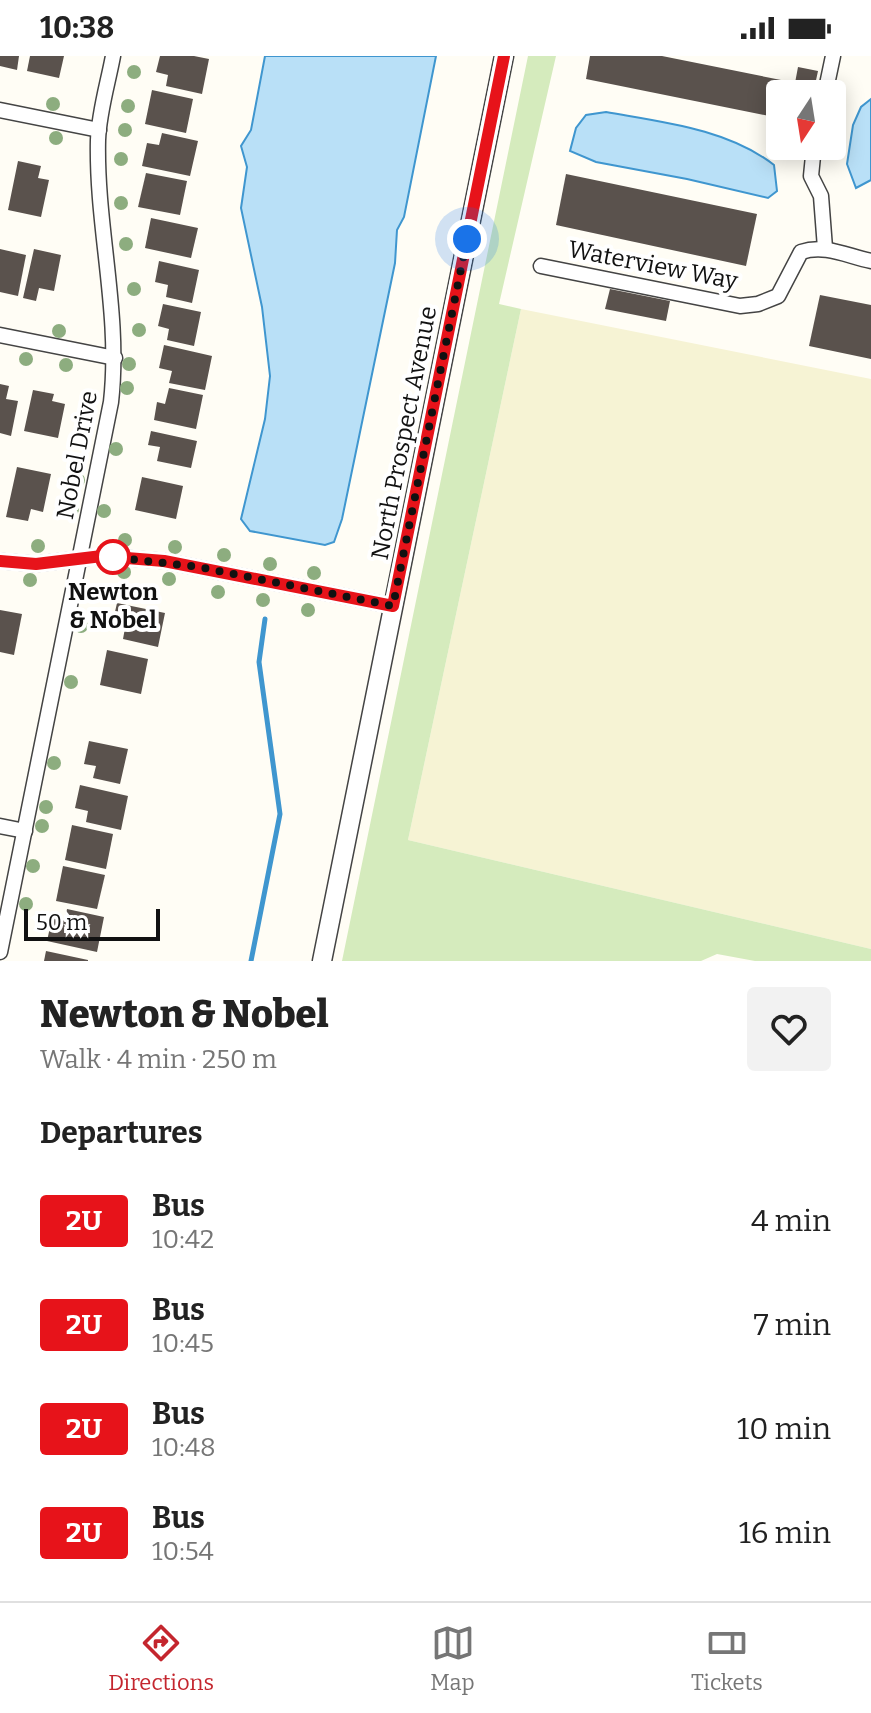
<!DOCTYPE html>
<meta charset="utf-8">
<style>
body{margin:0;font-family:Bitter,serif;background:#f2f2f2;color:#222;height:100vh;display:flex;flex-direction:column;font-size:30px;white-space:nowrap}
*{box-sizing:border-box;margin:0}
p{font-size:26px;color:#767676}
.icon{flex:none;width:44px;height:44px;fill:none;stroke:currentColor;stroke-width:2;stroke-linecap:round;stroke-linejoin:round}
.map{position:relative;height:905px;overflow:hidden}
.drawer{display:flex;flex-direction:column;background:#fff;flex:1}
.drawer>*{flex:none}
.badge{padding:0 16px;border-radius:6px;font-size:28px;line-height:52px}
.needle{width:52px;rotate:192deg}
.fabs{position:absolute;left:766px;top:24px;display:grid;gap:16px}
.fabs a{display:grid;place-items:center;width:80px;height:80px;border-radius:8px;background:#fff;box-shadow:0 4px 20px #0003;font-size:40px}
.scale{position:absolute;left:24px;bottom:20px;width:136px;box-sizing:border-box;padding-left:8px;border:4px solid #111;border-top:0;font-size:22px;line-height:28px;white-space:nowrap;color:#111;-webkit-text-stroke:6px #fff;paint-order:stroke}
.you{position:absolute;width:40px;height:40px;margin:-20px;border:6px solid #fff;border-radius:50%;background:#1a73e8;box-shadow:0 0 0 12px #1a73e833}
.map>.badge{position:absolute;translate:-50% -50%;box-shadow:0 0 0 4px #fff}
h2{padding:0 40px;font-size:30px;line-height:72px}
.round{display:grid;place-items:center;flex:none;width:84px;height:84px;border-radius:8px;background:#f2f2f2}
.summary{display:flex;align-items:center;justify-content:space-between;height:136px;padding:0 40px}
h1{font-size:38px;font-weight:800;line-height:60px}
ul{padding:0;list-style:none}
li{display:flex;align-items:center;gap:24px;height:104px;padding:0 40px}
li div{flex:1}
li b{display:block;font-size:30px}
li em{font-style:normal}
li .badge{min-width:88px;font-weight:700;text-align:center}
.status{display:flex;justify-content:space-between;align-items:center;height:56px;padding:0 40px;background:#fff;direction:ltr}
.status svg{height:22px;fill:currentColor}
.menu{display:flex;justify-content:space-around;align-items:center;height:112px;border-top:2px solid #e0e0e0;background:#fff;font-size:22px;color:#767676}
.menu a{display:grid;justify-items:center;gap:4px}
.menu .current{color:#c4262e}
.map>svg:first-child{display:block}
.farmland{fill:#f6f3d4}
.green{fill:#d5ebbd}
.water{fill:#b9e0f7;stroke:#3f96cf;stroke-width:2}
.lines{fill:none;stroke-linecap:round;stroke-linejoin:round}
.stream{stroke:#3f96cf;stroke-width:5}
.building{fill:#5a524d}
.minor-casing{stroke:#444;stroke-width:17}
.tertiary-casing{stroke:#444;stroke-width:21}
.minor{stroke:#fff;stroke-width:14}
.tertiary{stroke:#fff;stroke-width:18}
.tree{fill:#8dad7f}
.line-casing{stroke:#fff;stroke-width:18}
.line{stroke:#e7131a;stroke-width:12}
.walk{stroke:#111;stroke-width:8;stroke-dasharray:0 14.4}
.stop-dot{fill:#fff;stroke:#e7131a;stroke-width:4}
.labels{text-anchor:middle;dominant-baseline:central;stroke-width:8;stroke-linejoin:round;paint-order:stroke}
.street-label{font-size:24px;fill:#111;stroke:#fff}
.stop-label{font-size:24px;font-weight:bold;fill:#111;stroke:#fff}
</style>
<div class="status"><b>10:38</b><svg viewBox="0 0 49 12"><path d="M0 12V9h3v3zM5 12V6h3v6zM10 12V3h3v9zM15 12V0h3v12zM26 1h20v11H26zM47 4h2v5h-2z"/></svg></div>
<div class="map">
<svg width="871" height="905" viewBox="0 0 871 905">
<rect width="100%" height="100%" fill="#fffdf5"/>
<!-- farmland -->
<path class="farmland" d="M521,253L871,323V893L408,784Z"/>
<!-- green -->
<path class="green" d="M528,0H556L499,248L521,253L408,784L871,893V905H755L717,898L701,905H342Z"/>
<!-- water -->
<g class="water">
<path d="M265,0H436L404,161L397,174L395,207L342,463L334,486L325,489L250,475L241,463L265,363L270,320L262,251L241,152L247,111L241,90L251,74Z"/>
<path d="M871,43V124L856,132L847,108L853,69L861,51Z"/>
<path d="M606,56C662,66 728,73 774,109L777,135L768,142L687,123L596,106L570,95L576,72L586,59Z"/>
</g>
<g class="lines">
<!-- stream -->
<path class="stream" d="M251,905L280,758L259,606L265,563"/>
</g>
<!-- building -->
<g class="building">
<path d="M0,0H19L17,14L0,10Z"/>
<path d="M30,0H64L59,22L27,15Z"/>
<path d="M160,0H194L209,3L202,38L166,30L168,19L156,16Z"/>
<path d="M590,0H662L781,24L774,61L586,23Z"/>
<path d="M798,11L818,15L813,38H793Z"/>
<path d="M152,34L193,43L186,77L145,68Z"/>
<path d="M162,77L198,85L190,120L142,110L147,87L159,89Z"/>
<path d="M18,105L41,110L38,122L49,124L41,161L8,154Z"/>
<path d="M146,117L187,125L180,159L138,151Z"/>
<path d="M566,118L757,158L746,210L556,169Z"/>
<path d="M151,162L198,172L191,202L145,192Z"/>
<path d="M0,193L26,199L18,240L0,236Z"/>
<path d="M34,193L61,199L54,235L39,232L36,245L23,242Z"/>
<path d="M159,205L199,214L192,247L166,241L168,229L155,226Z"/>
<path d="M610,233L670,245L666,265L605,253Z"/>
<path d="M820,239L871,249V303L809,290Z"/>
<path d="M163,248L201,256L194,290L167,284L169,273L158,270Z"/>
<path d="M164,289L212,300L205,334L169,327L172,315L159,312Z"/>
<path d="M0,328L9,330L6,343L18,345L11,380L0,377Z"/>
<path d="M169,332L203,339L196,373L154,364L157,346L165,348Z"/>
<path d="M33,334L54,338L52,345L65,348L58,382L24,375Z"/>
<path d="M151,375L197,385L191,412L157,405L160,391L148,389Z"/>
<path d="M17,411L51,418L43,456L31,453L28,465L6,461Z"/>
<path d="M142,421L183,430L176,463L135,454Z"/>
<path d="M117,547L165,557L158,591L123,583L125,572L112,569Z"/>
<path d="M0,554L22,558L14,599L0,596Z"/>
<path d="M107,594L148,603L141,638L100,629Z"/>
<path d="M89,685L128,693L120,728L93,722L96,710L84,708Z"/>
<path d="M80,729L128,740L121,774L86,766L88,755L75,752Z"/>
<path d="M72,769L113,778L106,813L65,804Z"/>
<path d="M63,810L105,819L97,853L56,845Z"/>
<path d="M67,853L104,861L97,896L47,885L52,862L65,865Z"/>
<path d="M46,895L88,904V905H44Z"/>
</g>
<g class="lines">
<!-- minor casing -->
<g class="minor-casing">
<g id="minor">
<path d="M825,38L833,0"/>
<path d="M0,54L99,74"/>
<path d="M814,90L811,120L821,140L825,192"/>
<path d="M541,210L740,250L758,248L778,240L801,196C825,188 847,200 871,205"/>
<path d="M0,279L115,302"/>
<path d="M0,505L36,508L102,500L164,505L393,550"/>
<path d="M0,770L25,775"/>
<path d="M0,896L111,346C121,257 96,172 98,84C99,56 108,27 113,0"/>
</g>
</g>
<!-- tertiary casing -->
<g class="tertiary-casing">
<path id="tertiary" d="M322,905L504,0"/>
</g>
<!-- minor -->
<use href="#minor" class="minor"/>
<!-- tertiary -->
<use href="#tertiary" class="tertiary"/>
</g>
<!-- trees -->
<g class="tree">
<circle cx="134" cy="16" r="7"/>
<circle cx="53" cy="48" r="7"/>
<circle cx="128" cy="50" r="7"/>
<circle cx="125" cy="74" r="7"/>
<circle cx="56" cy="82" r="7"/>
<circle cx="121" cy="103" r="7"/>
<circle cx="121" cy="147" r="7"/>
<circle cx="126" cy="188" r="7"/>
<circle cx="134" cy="233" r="7"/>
<circle cx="139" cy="274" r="7"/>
<circle cx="59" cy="275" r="7"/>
<circle cx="26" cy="303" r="7"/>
<circle cx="129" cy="308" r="7"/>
<circle cx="66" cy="309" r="7"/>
<circle cx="127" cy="332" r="7"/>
<circle cx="116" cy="393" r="7"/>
<circle cx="78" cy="424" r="7"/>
<circle cx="72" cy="453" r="7"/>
<circle cx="104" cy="455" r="7"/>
<circle cx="125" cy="484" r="7"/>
<circle cx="38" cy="490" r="7"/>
<circle cx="175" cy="491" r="7"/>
<circle cx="224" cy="499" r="7"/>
<circle cx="270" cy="508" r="7"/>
<circle cx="124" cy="516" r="7"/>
<circle cx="314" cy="517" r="7"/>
<circle cx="169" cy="523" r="7"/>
<circle cx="30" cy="524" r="7"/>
<circle cx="218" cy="536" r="7"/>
<circle cx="263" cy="544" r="7"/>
<circle cx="308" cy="554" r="7"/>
<circle cx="81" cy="570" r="7"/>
<circle cx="71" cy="626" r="7"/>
<circle cx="54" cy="707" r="7"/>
<circle cx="46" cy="751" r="7"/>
<circle cx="42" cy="770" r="7"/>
<circle cx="33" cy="810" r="7"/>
<circle cx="26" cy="848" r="7"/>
</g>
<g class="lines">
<!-- line casing -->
<g class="line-casing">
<path id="line" d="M0,505L36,508L102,500L164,505L393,550L504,0"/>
</g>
<!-- line -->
<use href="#line" class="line"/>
<!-- walk -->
<path class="walk" d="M113,501L102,500L199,511L393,550L467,183"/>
</g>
<!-- markers -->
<circle class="stop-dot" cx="113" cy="501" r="16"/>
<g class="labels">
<!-- street labels -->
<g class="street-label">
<text transform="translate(653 209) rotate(11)">Waterview Way</text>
<text transform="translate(404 377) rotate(-79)">North Prospect Avenue</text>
<text transform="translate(77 399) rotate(-79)">Nobel Drive</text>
</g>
<!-- stop labels -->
<g class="stop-label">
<text x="113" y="536">Newton<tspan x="113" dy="28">&amp; Nobel</tspan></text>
</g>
</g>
</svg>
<div class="fabs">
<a><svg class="needle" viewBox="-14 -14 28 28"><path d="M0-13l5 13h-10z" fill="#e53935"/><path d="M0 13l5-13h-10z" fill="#767676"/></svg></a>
</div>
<div class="scale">50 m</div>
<div class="you" style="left:467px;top:183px"></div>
</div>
<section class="drawer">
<div class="summary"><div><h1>Newton &amp; Nobel</h1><p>Walk · 4 min · 250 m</p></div><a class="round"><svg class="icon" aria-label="heart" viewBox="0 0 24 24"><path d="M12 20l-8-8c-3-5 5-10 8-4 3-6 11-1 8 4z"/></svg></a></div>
<h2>Departures</h2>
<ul>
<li><span class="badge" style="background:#e7131a;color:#fff">2U</span><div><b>Bus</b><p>10:42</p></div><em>4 min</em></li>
<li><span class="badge" style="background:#e7131a;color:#fff">2U</span><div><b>Bus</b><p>10:45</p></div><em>7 min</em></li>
<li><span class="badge" style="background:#e7131a;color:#fff">2U</span><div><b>Bus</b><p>10:48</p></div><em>10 min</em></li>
<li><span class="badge" style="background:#e7131a;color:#fff">2U</span><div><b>Bus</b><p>10:54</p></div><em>16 min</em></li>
</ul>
</section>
<nav class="menu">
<a class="current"><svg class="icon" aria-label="directions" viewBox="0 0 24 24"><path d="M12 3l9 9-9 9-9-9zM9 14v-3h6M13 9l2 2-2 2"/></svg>Directions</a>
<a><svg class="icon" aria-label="map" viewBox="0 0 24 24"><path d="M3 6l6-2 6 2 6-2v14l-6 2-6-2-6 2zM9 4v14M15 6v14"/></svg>Map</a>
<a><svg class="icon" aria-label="tickets" viewBox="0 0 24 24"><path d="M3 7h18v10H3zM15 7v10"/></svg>Tickets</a>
</nav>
